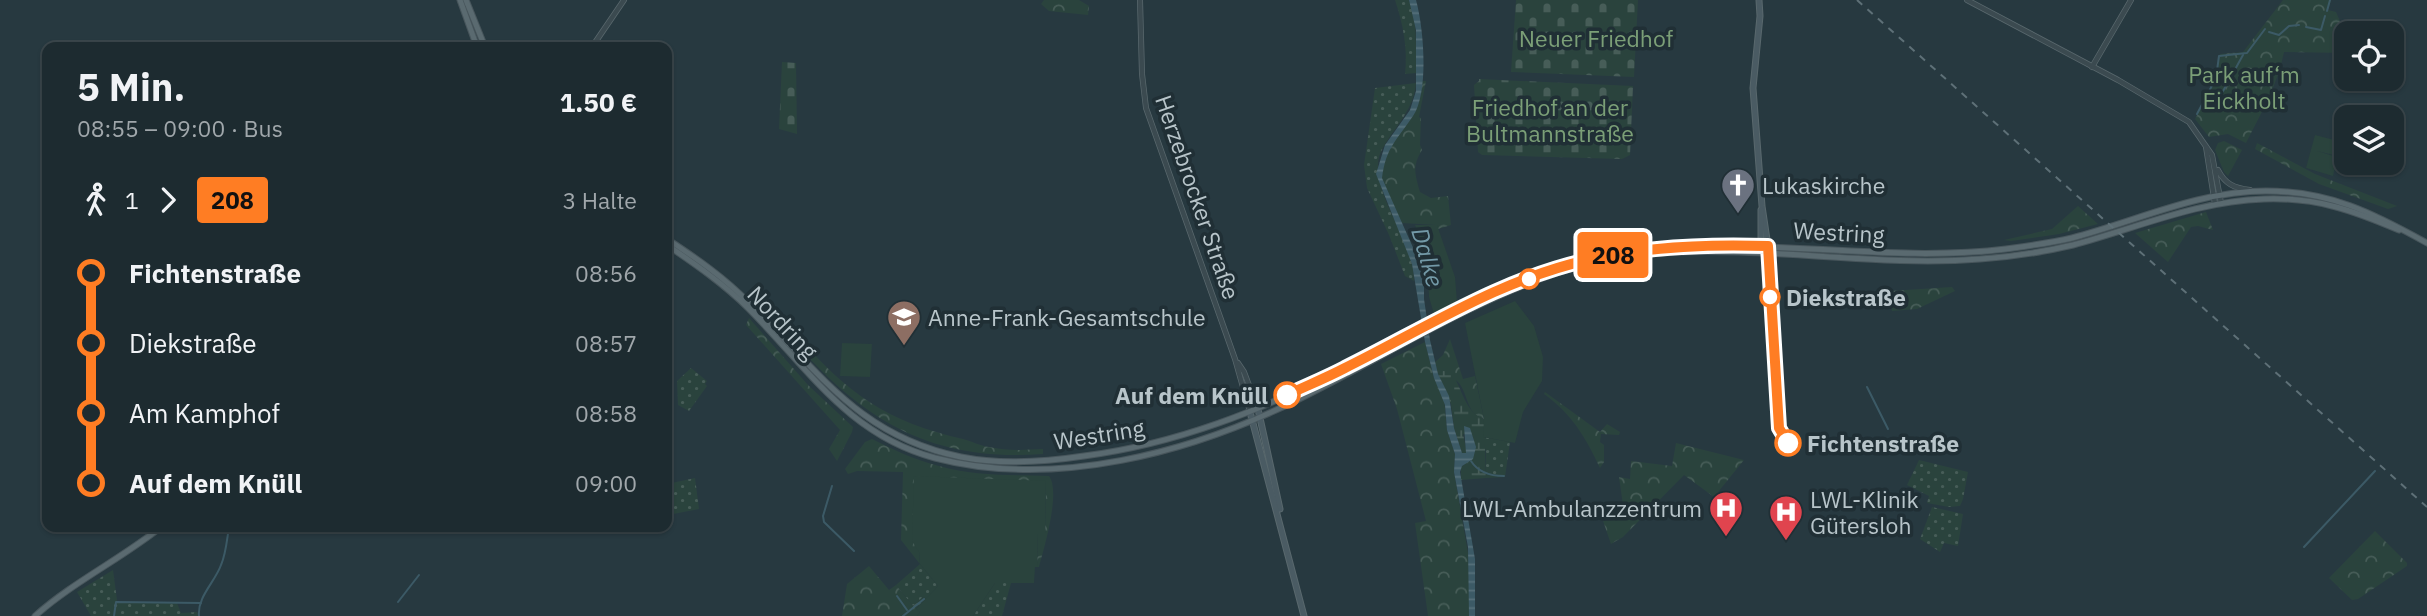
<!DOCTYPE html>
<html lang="de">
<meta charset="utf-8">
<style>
body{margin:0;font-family:"IBM Plex Sans",sans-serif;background:#253338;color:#f1f3f6;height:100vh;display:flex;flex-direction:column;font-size:26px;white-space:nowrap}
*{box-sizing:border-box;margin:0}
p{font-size:23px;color:#a0a7ab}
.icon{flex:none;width:38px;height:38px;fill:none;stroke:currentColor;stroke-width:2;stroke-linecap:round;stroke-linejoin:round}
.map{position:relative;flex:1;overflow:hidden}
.drawer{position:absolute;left:42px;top:42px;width:630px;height:490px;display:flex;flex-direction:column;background:#1d2b30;border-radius:14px;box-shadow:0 2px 5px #0004,0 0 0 2px #3b474c}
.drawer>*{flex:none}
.badge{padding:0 14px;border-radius:5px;font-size:24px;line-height:46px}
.buttons{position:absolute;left:2334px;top:21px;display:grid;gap:14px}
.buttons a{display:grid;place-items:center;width:70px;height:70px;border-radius:14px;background:#1d2b30;box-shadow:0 2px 5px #0004,0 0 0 2px #3b474c;font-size:35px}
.map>.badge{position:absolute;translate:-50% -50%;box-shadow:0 0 0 4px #fff}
.legs{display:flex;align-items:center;gap:10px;height:77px;padding:0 35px;font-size:23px}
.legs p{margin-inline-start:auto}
.headline{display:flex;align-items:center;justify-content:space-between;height:119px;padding:0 35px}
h1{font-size:38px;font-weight:700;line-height:52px}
ul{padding:0 35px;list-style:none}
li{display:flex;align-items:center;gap:24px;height:70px;font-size:26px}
li i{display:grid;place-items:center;width:10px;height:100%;margin:0 9px;background:currentColor}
li i::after{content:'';width:18px;height:18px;margin:-9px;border:5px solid;border-radius:50%;background:#1d2b30}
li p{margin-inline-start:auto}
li:first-child i{background:linear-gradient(#0000 50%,currentColor 0)}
li:last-child i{background:linear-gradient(currentColor 50%,#0000 0)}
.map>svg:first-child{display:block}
.grass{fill:url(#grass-dots)}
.forest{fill:url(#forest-crowns)}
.wetland{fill:url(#wetland-marsh)}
.cemetery{fill:url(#cemetery-stones)}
.pitch{fill:#2a433d}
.water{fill:url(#water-rules)}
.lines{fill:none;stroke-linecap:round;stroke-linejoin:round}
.stream{stroke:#3c5a66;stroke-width:2}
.tertiary-casing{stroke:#59686d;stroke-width:6}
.secondary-casing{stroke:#59686d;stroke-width:7}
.primary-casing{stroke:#48565c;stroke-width:7}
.tertiary{stroke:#3b4a50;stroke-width:4.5}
.secondary{stroke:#4a5b63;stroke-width:5}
.primary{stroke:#5a6a70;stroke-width:5}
.rail{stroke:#5e7077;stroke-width:2;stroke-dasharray:7 7;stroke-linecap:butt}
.line-1-casing{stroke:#fff;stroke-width:16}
.line-1{stroke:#ff7d23;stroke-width:10}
.stop-1-dot{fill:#fff;stroke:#ff7d23;stroke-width:3.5}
.labels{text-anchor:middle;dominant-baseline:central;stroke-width:7;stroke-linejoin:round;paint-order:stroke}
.park-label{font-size:23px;fill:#7b9f77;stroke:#202f35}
.poi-label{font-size:23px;fill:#b8c5ca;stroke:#202f35;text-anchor:start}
.street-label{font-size:23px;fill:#b8c5ca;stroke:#202f35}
.stop-label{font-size:23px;font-weight:bold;fill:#b8c5ca;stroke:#202f35;text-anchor:start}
.water-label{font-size:24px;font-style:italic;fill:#7399a7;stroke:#202f35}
</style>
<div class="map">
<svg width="2427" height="616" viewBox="0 0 2427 616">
<defs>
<pattern id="grass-dots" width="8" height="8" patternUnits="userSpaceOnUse" patternTransform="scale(1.75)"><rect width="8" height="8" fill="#2a433d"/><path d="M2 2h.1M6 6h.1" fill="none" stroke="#475d58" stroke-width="1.8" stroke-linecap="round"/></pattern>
<pattern id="forest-crowns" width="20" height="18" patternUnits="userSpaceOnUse" patternTransform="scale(1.75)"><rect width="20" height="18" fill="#2a433d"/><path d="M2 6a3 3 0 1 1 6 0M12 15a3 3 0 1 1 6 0" fill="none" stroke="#475d58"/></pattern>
<pattern id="wetland-marsh" width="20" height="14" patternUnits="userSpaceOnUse" patternTransform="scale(1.75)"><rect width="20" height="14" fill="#2a433d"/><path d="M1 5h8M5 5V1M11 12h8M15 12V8" fill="none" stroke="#475d58"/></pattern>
<pattern id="cemetery-stones" width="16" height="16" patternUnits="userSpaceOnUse" patternTransform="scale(1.75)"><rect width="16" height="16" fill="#2a433d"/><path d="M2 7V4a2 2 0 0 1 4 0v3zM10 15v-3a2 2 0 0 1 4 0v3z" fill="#475d58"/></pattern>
<pattern id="water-rules" width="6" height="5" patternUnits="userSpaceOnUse" patternTransform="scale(1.75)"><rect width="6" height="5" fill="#3c5a66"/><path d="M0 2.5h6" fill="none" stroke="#56707b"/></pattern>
</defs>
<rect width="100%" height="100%" fill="#273940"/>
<!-- grass -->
<g class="grass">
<path d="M1395,0H1409L1415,19L1417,73L1405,74C1408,49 1403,24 1395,0Z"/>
<path d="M1416,83C1414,118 1377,141 1378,166C1379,207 1414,240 1414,281L1405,276L1389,235L1367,188L1364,165L1375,88Z"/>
<path d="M691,368L707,381L705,384L707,386L689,411L678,405L677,381Z"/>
<path d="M1483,437L1510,442L1505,477L1486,478V453Z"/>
<path d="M1919,460L1968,472L1963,499L1960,506L1949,507L1927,503L1929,496L1907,485Z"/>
<path d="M695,478L699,509L668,515L667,484Z"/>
<path d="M1932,507L1963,514L1958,546L1944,543L1940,552L1920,539Z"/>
<path d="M920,564L938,586L926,599L923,597L913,606L896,585Z"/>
<path d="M113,570L117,600L113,616H91L77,592Z"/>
<path d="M995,583H1011L1002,616H973Z"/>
<path d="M116,603H177L181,613L197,612L198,616H115Z"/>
</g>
<!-- forest -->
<g class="forest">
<path d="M1044,0H1079L1089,6L1088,15L1049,11L1041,4Z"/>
<path d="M2283,0H2331L2328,10L2336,12L2347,37V53L2284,52C2278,84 2261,113 2246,143L2228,134L2209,137L2195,119L2217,78L2220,54L2243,52Z"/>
<path d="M1422,81H1426L1419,117L1421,118L1420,145L1422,150C1412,166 1415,174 1420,192L1431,198L1448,196L1451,225L1438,229L1436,225L1402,223C1396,210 1383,194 1382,179C1379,140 1423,122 1422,81Z"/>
<path d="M2224,141L2242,150L2228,176L2224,172L2215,150L2218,143Z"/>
<path d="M2257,143L2315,174L2397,206L2388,209L2319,184L2255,149Z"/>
<path d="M2078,206L2098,224L2059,234L2011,241L2004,240L2052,229Z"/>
<path d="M2206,212L2213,230L2198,226L2191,227L2168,262L2135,233Z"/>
<path d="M1952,287L1955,291L1917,309L1892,311L1890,291Z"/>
<path d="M749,318L808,385L853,427L852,432L837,461L829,449L840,430L746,325Z"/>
<path d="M797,335C847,394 888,422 963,439C972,441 980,446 989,447C1007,451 1025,450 1043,449V454C932,462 864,422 792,339Z"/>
<path d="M1450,339L1463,379L1475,376L1484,419C1465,413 1469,394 1458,382C1454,378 1447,375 1443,372L1438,374L1435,362L1443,355Z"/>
<path d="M1425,342L1434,378L1444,398L1447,430L1455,454L1454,472L1469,559V616H1428L1415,523L1426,521L1397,409L1381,364Z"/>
<path d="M1545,392L1600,432L1607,424L1620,432L1619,435L1601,434L1600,442L1604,445V462L1600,468C1586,438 1572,414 1544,394Z"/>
<path d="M872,439C894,450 915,460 939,466C974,476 1012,475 1049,476C1061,492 1044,548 1039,567H1037L1038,534H1045L1046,481L919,552L920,564L901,540L903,472L857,471L848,474L845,469L865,442Z"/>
<path d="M1676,443L1744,460L1714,497L1684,475L1623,537L1611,544L1603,521L1625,519L1619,477L1630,479L1631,461L1672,466Z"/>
<path d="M2375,531L2407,563V566L2358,599L2352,600L2329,578Z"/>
<path d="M869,566L889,590L896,585L913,606L923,597L926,599L916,608L920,612L917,616H842L847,584Z"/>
</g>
<!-- wetland -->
<path class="wetland" d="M1443,371L1451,372C1462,387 1465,413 1484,419L1486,478L1461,480V467C1475,455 1476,455 1473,436L1463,434L1467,453H1462L1454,428L1451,404L1438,374Z"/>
<!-- cemetery -->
<g class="cemetery">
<path d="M1516,0H1638L1634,77L1511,72Z"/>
<path d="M782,62L796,63L797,134L779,129Z"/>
<path d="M1479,79L1633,86L1630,155L1622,159L1482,155L1478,152L1474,85L1479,81Z"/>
</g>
<!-- pitch -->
<g class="pitch">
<path d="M2315,135L2342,142L2338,156L2317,151L2337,157L2333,176L2306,168Z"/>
<path d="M1415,225H1437L1455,277L1457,302L1434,314L1429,297L1427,259Z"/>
<path d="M1515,301L1534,326L1543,357L1542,381L1523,412L1515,443L1483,437L1484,419L1465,323Z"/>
<path d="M842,343L872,344L870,377L840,376Z"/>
<path d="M914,476L1046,481L1045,534H1038L1037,567H1035L1034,583H995L973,616H917L920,612L916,609L938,586L920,564L919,552L912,541Z"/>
</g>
<!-- water -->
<path class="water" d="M1409,0H1416C1424,29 1429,92 1413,116C1397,140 1386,147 1382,178L1415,252L1424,280V299L1430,340L1438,374L1449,396L1454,428L1462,453H1466L1464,426L1470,428L1476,447L1473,459L1462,466L1460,472L1475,559V616H1469L1468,547L1454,472L1455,454L1447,430L1445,405L1434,378L1425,342L1412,264L1376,174L1385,145L1410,110L1416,91V30Z"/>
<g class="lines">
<!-- stream -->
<g class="stream">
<path d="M2327,11L2330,0"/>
<path d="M2306,27L2321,30L2325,16"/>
<path d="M2269,32L2279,35L2289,26L2299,25"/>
<path d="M2217,102L2243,55"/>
<path d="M2220,103L2224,106"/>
<path d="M2197,114L2216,78L2219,56L2247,53L2265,29"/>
<path d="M1867,387L1888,429"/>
<path d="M1471,461C1478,472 1491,476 1504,476"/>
<path d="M832,486L823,516L824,522L854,551"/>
<path d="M2304,547L2375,471"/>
<path d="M897,596L907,610"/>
<path d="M398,602L419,575"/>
<path d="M114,616L116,602L201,603"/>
<path d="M199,616C197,597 215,582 221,565C226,554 227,539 229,527"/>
<path d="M903,616L924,599"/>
</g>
<!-- tertiary casing -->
<g class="tertiary-casing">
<g id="tertiary">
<path d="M1140,0L1142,74L1146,108L1235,359L1250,412"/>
<path d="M1967,0L2118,80L2189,122L2212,155L2221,203"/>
<path d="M592,47L624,0"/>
<path d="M2092,67L2131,0"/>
<path d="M2206,147L2215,204"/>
<path d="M2218,170C2225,184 2234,188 2250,190"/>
<path d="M1238,363L1244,372L1258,409"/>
</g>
</g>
<!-- secondary casing -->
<g class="secondary-casing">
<g id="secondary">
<path d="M1759,0L1760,16L1753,88L1762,206L1769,253"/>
<path d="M1761,210V249"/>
<path d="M1258,409L1280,509"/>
<path d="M1250,412L1304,616"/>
</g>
</g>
<!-- primary casing -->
<g class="primary-casing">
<g id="primary">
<path d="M460,0L477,47"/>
<path d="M466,0L485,47"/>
<path d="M667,239C696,258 725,278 749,303C819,371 858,436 961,457C1001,465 1044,462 1084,456C1177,444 1262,410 1345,368C1416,333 1484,291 1560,267C1707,221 1858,267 2006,249C2028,246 2051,243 2072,238C2137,221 2198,191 2266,191C2330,191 2373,213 2427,243"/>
<path d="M667,245C695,264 724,284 748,308C808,368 848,435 935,458C1055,489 1191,453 1299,399C1386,356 1467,303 1560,272C1696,228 1841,270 1980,259C2011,257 2043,252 2073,245C2137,228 2197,201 2264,199C2316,197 2352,210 2399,230"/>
<path d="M35,616C73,582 121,559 161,527"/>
</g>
</g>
<!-- tertiary -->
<use href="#tertiary" class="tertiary"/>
<!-- secondary -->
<use href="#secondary" class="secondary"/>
<!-- primary -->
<use href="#primary" class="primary"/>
<!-- rail -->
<path class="rail" d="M1857,0L2427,507"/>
</g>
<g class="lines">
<!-- line-1 casing -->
<g class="line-1-casing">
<path id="line-1" d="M1287,395C1306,386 1326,378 1345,368C1424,329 1501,279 1588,260C1647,246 1708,244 1768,246L1779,428L1788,443"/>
</g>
<!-- line-1 -->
<use href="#line-1" class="line-1"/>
</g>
<!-- icons -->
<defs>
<g id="church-pin" transform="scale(1.75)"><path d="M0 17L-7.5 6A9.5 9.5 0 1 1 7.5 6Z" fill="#6b7280" stroke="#202f35"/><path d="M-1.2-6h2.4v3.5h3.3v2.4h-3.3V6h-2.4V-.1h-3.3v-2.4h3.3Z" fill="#fff"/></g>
<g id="school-pin" transform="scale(1.75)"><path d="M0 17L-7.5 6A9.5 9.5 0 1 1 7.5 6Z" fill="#8d6e63" stroke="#202f35"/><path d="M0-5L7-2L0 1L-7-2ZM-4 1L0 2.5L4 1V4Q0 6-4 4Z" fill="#fff"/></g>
<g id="hospital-pin" transform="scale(1.75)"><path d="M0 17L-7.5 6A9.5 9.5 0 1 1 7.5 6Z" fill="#e0444e" stroke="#202f35"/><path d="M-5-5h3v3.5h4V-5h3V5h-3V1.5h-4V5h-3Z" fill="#fff"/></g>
</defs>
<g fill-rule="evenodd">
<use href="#church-pin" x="1738" y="185"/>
<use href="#school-pin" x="904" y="317"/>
<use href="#hospital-pin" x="1726" y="508"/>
<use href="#hospital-pin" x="1786" y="512"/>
</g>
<!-- markers -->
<g class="stop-1-dot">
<circle cx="1529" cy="279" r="9"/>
<circle cx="1770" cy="297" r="9"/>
<circle cx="1287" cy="395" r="12"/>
<circle cx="1788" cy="443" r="12"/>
</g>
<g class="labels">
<!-- park labels -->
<g class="park-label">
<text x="1596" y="38">Neuer Friedhof</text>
<text x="2244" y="74">Park auf‘m<tspan x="2244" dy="26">Eickholt</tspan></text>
<text x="1550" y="107">Friedhof an der<tspan x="1550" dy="26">Bultmannstraße</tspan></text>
</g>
<!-- poi labels -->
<g class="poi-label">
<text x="1762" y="185">Lukaskirche</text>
<text x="928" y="317">Anne-Frank-Gesamtschule</text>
<text x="1810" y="499">LWL-Klinik<tspan x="1810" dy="26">Gütersloh</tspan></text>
<text x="1702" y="508" text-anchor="end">LWL-Ambulanzzentrum</text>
</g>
<!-- street labels -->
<g class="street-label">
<text transform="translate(1198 197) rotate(71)">Herzebrocker Straße</text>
<text transform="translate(1839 232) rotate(3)">Westring</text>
<text transform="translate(783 322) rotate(47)">Nordring</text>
<text transform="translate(1099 434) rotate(-9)">Westring</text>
</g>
<!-- stop labels -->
<g class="stop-label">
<text x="1786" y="297">Diekstraße</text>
<text x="1268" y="395" text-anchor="end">Auf dem Knüll</text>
<text x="1807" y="443">Fichtenstraße</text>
</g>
<!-- water labels -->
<g class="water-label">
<text transform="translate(1428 257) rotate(74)">Dalke</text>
</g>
</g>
</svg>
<div class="buttons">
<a><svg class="icon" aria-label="locate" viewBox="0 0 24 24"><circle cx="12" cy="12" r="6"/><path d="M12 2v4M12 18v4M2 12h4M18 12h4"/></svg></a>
<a><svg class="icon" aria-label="layers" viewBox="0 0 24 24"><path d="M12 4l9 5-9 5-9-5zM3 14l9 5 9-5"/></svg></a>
</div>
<b class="badge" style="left:1613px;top:255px;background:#ff7d23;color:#111">208</b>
<section class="drawer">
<div class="headline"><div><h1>5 Min.</h1><p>08:55 – 09:00 · Bus</p></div><b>1.50 €</b></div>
<div class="legs"><svg class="icon" aria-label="walk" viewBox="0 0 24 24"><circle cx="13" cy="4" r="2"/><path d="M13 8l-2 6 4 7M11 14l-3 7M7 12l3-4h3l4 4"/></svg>1<svg class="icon" aria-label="forward" viewBox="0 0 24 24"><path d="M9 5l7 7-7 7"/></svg><b class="badge" style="background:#ff7d23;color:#111">208</b><p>3 Halte</p></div>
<ul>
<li><i style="color:#ff7d23"></i><b>Fichtenstraße</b><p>08:56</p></li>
<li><i style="color:#ff7d23"></i><span>Diekstraße</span><p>08:57</p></li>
<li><i style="color:#ff7d23"></i><span>Am Kamphof</span><p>08:58</p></li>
<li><i style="color:#ff7d23"></i><b>Auf dem Knüll</b><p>09:00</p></li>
</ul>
</section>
</div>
